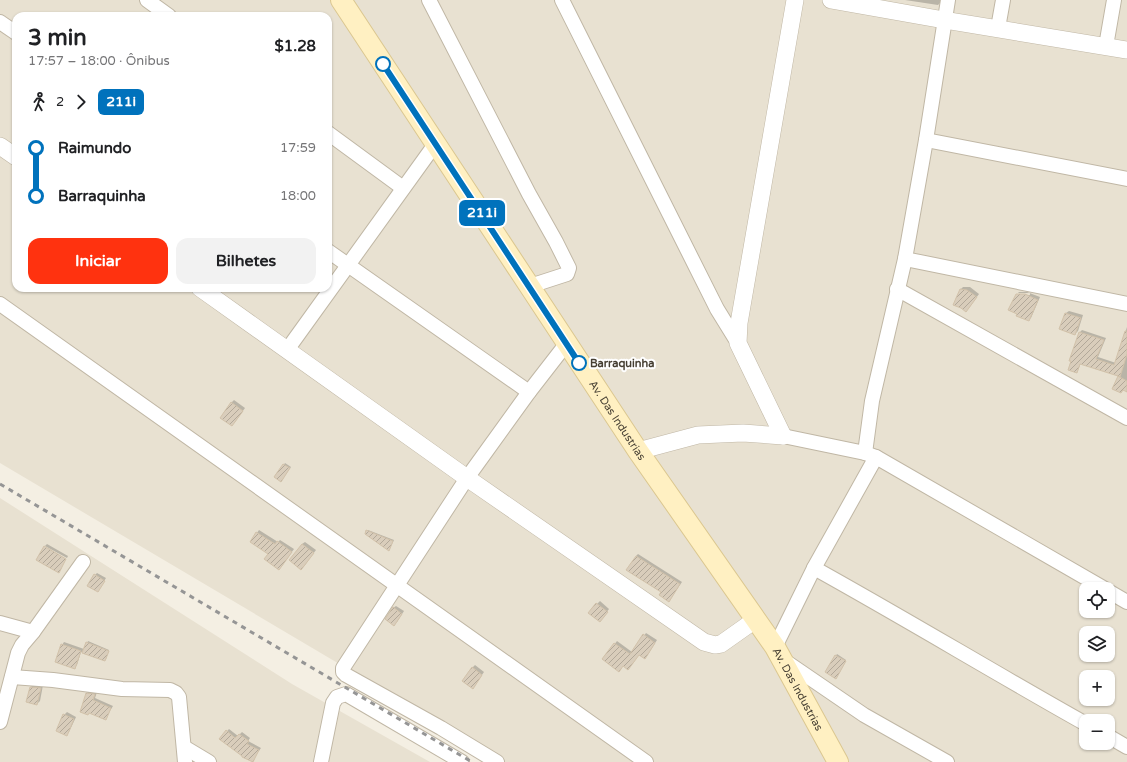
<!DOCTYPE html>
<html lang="pt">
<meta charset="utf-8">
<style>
body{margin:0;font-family:"Varela Round",sans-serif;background:#f2f2f2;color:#202124;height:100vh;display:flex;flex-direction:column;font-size:15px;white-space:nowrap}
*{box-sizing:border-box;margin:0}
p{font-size:13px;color:#757577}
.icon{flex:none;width:22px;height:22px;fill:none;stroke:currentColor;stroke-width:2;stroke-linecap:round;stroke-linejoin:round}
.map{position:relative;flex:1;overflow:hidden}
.drawer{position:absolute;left:12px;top:12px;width:320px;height:280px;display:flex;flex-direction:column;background:#fff;border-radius:12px;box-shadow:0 1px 3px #0004}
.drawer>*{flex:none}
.badge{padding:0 8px;border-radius:6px;font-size:14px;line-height:26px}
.controls{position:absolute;left:1079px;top:582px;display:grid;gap:8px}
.controls a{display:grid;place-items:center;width:36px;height:36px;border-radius:8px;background:#fff;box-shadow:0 1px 3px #0004;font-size:20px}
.map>.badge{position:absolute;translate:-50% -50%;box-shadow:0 0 0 2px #fff}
.legs{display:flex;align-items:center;gap:6px;height:44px;padding:0 16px;font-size:13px}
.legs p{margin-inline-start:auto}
.head{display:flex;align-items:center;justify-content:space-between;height:68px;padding:0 16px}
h1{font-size:22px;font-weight:700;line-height:30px}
.button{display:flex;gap:8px;margin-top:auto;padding:8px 16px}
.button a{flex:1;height:46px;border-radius:12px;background:#ff320f;color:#fff;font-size:16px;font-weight:700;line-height:46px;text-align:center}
.button a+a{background:#f2f2f2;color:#202124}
ul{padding:0 16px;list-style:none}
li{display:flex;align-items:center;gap:14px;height:48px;font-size:15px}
li i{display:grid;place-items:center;width:6px;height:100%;margin:0 5px;background:currentColor}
li i::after{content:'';width:10px;height:10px;margin:-5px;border:3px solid;border-radius:50%;background:#fff}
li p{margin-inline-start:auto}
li:first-child i{background:linear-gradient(#0000 50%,currentColor 0)}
li:last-child i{background:linear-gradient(currentColor 50%,#0000 0)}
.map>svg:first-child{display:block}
.residential{fill:#e8e1d1;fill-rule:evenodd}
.shadow{fill:#0003}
.building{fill:url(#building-hatch);stroke:#d2c2aa}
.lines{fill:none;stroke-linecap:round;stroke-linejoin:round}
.minor-casing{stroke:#c0b7a5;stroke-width:16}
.tertiary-casing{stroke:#c0b7a5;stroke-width:18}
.secondary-casing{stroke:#dbc790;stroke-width:22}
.minor{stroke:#fff;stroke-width:14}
.tertiary{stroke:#fff;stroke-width:17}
.secondary{stroke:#fff0c2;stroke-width:20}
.rail{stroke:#959595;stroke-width:3;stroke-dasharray:5 5;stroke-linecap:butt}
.line-1-casing{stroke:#fff;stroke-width:9}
.line-1{stroke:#0072bc;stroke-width:6}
.stop-1-dot{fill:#fff;stroke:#0072bc;stroke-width:2}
.labels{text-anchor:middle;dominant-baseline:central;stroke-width:4;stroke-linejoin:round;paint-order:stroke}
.stop-label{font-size:11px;font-weight:bold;fill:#463f33;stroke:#fff;text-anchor:start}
.street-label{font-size:11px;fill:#463f33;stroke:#fff}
</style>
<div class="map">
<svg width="1127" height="762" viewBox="0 0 1127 762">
<defs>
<pattern id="building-hatch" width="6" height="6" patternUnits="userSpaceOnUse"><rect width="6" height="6" fill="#d9cdbb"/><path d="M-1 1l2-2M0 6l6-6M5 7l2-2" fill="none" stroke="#b2a899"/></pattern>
</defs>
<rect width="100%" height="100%" fill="#f4efe3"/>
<!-- residential -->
<g class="residential">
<path d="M0,0H1127V762H505L0,463ZM16,16H328V288H16ZM1086,589H1108V611H1086ZM1086,633H1108V655H1086ZM1086,677H1108V699H1086ZM1086,721H1108V743H1086Z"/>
<path d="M0,498L292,684L430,762H0Z"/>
</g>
<!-- shadow -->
<g class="shadow">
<path d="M905,0H943L938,5Z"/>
<path d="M963,287H970L979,294L969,308L960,290Z"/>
<path d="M1019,292H1027L1040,297L1031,318L1028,320L1017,295H1030V293H1018Z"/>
<path d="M1069,311L1083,315L1078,331L1075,334L1066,313Z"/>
<path d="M1127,327V391L1124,389L1121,392L1113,388L1119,376L1081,363L1077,372L1080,332L1082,330L1106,338L1098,357L1116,363Z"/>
<path d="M234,400L245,408L235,422L231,403Z"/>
<path d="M285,463L291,467L281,481L275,477Z"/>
<path d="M259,530L278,542L280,540L294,549L282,566L269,554L251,541Z"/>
<path d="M368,530L394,540L390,548L367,531Z"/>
<path d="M305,542L316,550L304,566L302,544Z"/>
<path d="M47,544L68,556L67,558L45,546Z"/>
<path d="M638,554L682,582L671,598L663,592L636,556Z"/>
<path d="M97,573L106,578L98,591L95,575Z"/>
<path d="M600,601L609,609L602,618L597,604Z"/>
<path d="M396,606L404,611L397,622L393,608Z"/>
<path d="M646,633L657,640L647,656L639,654L623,665L603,659L617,641L632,652Z"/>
<path d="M88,641L109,650L106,659L105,660L81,652L77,665L75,667L62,645L64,642L84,649Z"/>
<path d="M837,654L846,660L837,677L826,672Z"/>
<path d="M475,665L484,672L475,685L472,668Z"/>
<path d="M33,685H43L40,701L37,704L31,687Z"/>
<path d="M89,691L97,692L95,698L113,706L105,719L87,693Z"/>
<path d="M67,712L76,717L69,732L66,735L64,715Z"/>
<path d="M229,729L238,736L242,732L250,738L248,741L261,748L252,761L220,739Z"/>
</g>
<!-- building -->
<g class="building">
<path d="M960,289L967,290L977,297L966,312L961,308L953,305Z"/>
<path d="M1016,294H1025L1038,300L1029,321L1016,316L1017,314L1008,310Z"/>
<path d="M1065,313L1081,318L1075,335L1059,329Z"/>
<path d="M1125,331H1127V354L1120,377L1118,376L1127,381V392L1123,390L1121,393L1112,389L1118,376L1080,364L1077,373L1068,370L1071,361H1069L1079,332L1104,340L1096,359L1114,365Z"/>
<path d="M231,402L243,411L232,426L220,418Z"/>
<path d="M283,464L290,468L281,482L274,477Z"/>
<path d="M366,530L393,541L389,551L365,534Z"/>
<path d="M256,532L275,544L277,541L292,552L279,570L264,559L268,554L250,542Z"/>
<path d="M302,544L314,553L301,570L289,560Z"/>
<path d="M44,546L66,559L59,573L36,560Z"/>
<path d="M636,556L680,584L669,602L659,595L661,592L626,570Z"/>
<path d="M94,574L105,581L98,592L87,586Z"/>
<path d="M596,603L608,612L600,622L588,613Z"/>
<path d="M393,607L402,614L394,626L385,619Z"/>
<path d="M643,634L655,643L645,659L639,655L628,670L623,666L619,672L602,659L614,643L630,654Z"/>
<path d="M86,642L109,651L105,661L82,653Z"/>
<path d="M61,644L81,651L75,669L55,662Z"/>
<path d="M835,655L846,661L836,679L825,672Z"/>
<path d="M472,667L482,675L473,689L462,681Z"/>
<path d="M30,687L41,688L37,705L26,702Z"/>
<path d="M86,693L95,694L93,700L111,708L106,720L89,713L88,715L80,712Z"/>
<path d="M63,714L74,719L67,736L56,731Z"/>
<path d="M226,730L235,738L239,734L249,741L247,744L259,750L253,762L242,757V756L219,739Z"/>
</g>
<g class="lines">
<!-- minor casing -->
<g class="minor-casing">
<g id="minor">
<path d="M147,0L169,16"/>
<path d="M429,0L529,194L556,242L569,268L567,274L530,286"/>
<path d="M562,0L717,309L738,343"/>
<path d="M0,22L16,33"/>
<path d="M998,28L1003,0"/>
<path d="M1106,46L1114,0"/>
<path d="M328,133L403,188"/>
<path d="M926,140L1127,179"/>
<path d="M328,251L529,392"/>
<path d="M905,259L1127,304"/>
<path d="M897,289L1127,418"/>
<path d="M0,304L646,762"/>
<path d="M287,350L436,143"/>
<path d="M783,436L865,453L876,457L1105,589"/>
<path d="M865,453L872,401L905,259L926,140L948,0"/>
<path d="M814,568C906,619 995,673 1086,724"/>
<path d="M1108,591L1127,602"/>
<path d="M0,623L33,632"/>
<path d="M775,647L814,568L876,457"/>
<path d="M785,661L864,715L947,762"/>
<path d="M12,677L53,680L122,689L170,690L176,693L179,697L185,762"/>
<path d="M0,722L18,653L22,645L33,632L83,562"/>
<path d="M1108,736L1127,747"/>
<path d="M184,747L209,762"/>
<path d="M321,762L333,703L337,697L346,694L462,762"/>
<path d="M497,762L441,728L346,675L343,672V668L467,478L529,392L567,343"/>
</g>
</g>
<!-- tertiary casing -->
<g class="tertiary-casing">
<g id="tertiary">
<path d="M831,0L944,20L1127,50"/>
<path d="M0,146L16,157"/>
<path d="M200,288L467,478L704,642L715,645L721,644L755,620"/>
<path d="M783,436L738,343L739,323L795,0"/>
<path d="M638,451L698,435L743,433L783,436"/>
</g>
</g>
<!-- secondary casing -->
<g class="secondary-casing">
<g id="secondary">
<path id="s1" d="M341,0L638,451L775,647L838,762"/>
</g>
</g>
<!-- minor -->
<use href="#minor" class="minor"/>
<!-- tertiary -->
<use href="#tertiary" class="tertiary"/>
<!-- secondary -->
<use href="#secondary" class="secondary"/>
<!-- rail -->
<path class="rail" d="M0,484L472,762"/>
</g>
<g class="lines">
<!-- line-1 casing -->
<g class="line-1-casing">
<path id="line-1" d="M383,64L579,363"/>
</g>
<!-- line-1 -->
<use href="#line-1" class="line-1"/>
</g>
<!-- markers -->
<g class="stop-1-dot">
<circle cx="383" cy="64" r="7"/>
<circle cx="579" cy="363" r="7"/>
</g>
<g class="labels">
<!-- stop labels -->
<g class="stop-label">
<text x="590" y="363">Barraquinha</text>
</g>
<!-- street labels -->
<g class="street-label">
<text stroke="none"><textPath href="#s1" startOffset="503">Av. Das Industrias</textPath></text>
<text stroke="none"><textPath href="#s1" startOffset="827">Av. Das Industrias</textPath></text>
</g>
</g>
</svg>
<div class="controls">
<a><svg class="icon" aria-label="locate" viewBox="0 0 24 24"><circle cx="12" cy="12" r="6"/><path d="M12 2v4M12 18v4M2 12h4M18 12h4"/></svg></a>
<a><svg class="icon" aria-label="layers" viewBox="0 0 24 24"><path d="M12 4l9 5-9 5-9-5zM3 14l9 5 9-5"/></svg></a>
<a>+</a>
<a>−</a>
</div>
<b class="badge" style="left:482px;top:213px;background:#0072bc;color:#fff">211i</b>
<section class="drawer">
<div class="head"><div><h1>3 min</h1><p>17:57 – 18:00 · Ônibus</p></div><b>$1.28</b></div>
<div class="legs"><svg class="icon" aria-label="walk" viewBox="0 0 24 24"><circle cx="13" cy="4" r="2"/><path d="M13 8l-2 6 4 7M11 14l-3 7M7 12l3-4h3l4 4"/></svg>2<svg class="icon" aria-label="forward" viewBox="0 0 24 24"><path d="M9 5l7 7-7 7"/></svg><b class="badge" style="background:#0072bc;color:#fff">211i</b></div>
<ul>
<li><i style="color:#0072bc"></i><b>Raimundo</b><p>17:59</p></li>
<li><i style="color:#0072bc"></i><b>Barraquinha</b><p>18:00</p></li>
</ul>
<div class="button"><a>Iniciar</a><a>Bilhetes</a></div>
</section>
</div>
